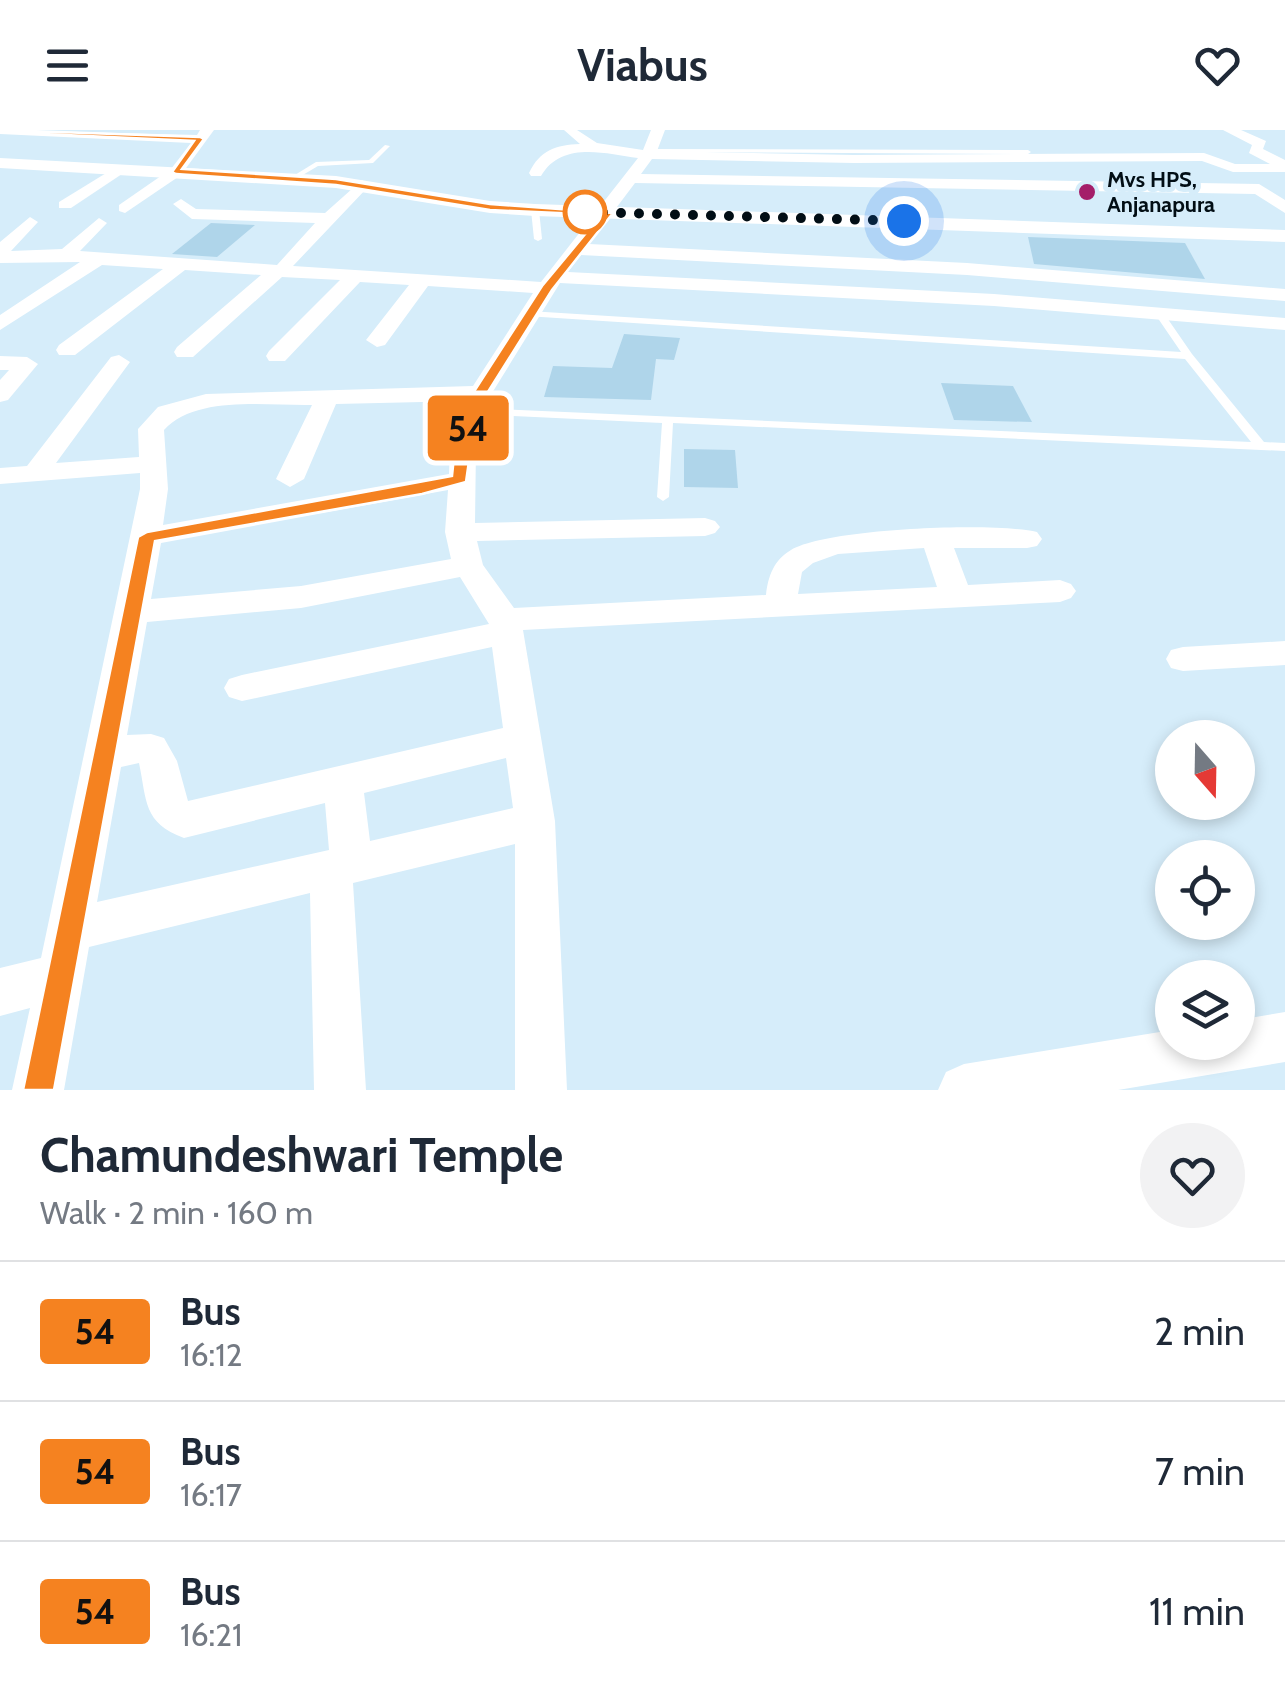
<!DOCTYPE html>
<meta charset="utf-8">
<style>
body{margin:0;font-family:Cabin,sans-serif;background:#f2f2f3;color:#1f2937;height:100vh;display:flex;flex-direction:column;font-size:38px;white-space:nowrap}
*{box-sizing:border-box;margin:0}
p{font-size:32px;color:#747a83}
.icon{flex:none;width:55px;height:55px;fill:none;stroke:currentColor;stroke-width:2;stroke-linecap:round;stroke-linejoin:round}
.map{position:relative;height:960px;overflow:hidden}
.drawer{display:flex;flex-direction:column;background:#fff;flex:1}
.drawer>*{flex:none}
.badge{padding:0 20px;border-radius:8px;font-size:35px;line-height:65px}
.needle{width:65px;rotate:160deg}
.buttons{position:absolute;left:1155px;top:590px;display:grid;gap:20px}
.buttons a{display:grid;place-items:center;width:100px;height:100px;border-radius:50%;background:#fff;box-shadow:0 5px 15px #0003;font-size:50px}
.you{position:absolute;width:50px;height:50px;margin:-25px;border:8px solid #fff;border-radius:50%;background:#1a73e8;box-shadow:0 0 0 15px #1a73e833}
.map>.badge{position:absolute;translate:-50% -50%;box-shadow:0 0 0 5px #fff}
.round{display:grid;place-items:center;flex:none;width:105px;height:105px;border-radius:52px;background:#f2f2f3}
.head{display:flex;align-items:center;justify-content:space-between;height:170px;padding:0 40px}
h1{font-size:48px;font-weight:700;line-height:75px}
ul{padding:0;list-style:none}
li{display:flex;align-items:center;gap:30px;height:140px;padding:0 40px;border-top:2px solid #e0e1e3}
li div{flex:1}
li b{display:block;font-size:38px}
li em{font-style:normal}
li .badge{min-width:110px;font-weight:700;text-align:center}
header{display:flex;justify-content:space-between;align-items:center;height:130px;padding:0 40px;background:#fff;font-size:45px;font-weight:700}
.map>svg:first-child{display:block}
.building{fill:#afd5ea}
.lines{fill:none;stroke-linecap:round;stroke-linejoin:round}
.service{fill:#fff;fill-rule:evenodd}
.minor{fill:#fff;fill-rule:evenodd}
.tertiary{fill:#fff;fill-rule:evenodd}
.line{fill:#f58220;stroke:#fff;stroke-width:2.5}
.walk{stroke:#020e15;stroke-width:10;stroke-dasharray:0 18}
.poi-dot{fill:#a41e69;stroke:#d6edfa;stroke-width:4}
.stop-dot{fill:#fff;stroke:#f58220;stroke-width:5}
.labels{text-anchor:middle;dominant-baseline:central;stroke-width:10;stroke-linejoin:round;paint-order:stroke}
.far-poi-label{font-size:22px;font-weight:bold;fill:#020e15;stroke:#d6edfa;text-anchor:start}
</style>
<header><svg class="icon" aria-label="menu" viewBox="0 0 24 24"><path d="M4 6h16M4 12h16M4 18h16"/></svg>Viabus<svg class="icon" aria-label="heart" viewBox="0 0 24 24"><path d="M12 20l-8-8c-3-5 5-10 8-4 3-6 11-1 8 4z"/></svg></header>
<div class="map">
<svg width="1285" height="960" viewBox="0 0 1285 960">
<rect width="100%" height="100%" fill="#d6edfa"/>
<!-- building -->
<g class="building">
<path d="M211,93L255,95L217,127L172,124Z"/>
<path d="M1028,107L1185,113L1205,149L1034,134Z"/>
<path d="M624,204L680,208L674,230L656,229L651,270L544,267L553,236L612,238Z"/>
<path d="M941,253L1013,256L1032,292L954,290Z"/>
<path d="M684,319L735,320L738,358L684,357Z"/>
</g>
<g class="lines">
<!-- service -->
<g class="service">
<path d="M385,15L390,16L373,33L318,36L296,49L290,48L316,32L369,30Z"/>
<path d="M649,19L1028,20L1031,22L1028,24L647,22Z"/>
<path d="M535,78L539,80L542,109L538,111L534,109L531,80Z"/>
<path d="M529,181L1181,222L1155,184L1160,181L1163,182L1192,224L1264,312L1285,313V321L673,293L669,367L663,371L657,367L662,293L472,284L466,281L472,278L1251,312L1185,229L526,186V182Z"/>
</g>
<!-- minor -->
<g class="minor">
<path d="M0,0L197,5L200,0H214L181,45L125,83L119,81V75L171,39L191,13L0,4Z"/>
<path d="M564,0H577L597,13L643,20L651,0H665L657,21L854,25L1204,23L1235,34H1270L1249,23L1252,15L1223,0H1241L1266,11L1263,19L1285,30V42H1233L1202,31L854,33L652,29L641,44L1259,54L1285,70V83L1255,64L635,53L589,114L967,133L1285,159V171L967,145L581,125L568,142L994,164L1285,188V200L994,176L560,153L492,263L476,317L475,393L705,388L715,391L720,397L715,403L705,406L477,411L483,435L514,478L766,465C768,446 774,430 791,420C828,398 996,392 1037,402L1042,409L1037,416L1027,418H954L968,455L1060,450L1071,454L1076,461L1071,468L1060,472L523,500L555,691L567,960H515V714L353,753L366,960H314L310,763L89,817L64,960H12L30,878L0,886V838L41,828L140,359V343L0,354V338L27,336L111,227L119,225L130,232L56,333L139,327L138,299L158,277L206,264L473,256L533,163L428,156L385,215L377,217L366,210L409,155L360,152L285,231H269L266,226L269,221L340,150L282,147L193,227H177L174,222L177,217L261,145L185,140L75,225H59L56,220L59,215L163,139L102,135L0,200V185L80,132L0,133V112L30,87L38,92L11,121L62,119L99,88L107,93L80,121L277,135L315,93L192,89L173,74L181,69L196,79L325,83L362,50L370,55L367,58L293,136L541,152L638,28C604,23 561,11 541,46H531L529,43C540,20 556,15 580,14ZM466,271L450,317L449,344L163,395L168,359L164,300C196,265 267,276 312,275L276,349L290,357L304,349L336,274ZM448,360L445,402L451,429L301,456L151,469L161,413ZM924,418L937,457L798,464L802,442L813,433L838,424ZM460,447L489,494L242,545L229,549L224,558L229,567L242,571L492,517L503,598L188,671L177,631L164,608L151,604L127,605L147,492L301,478ZM506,628L513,678L370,711L364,663ZM139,633C147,671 143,693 184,708L325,673L329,720L97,772L121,637Z"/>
<path d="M116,37L128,40L71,78H59V72Z"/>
<path d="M0,226L27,227L38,234L8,270L0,272V250L9,240H0Z"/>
<path d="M1285,511V535L1183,541L1171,538L1166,529L1171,520L1183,517Z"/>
<path d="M1285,882V932L1118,960H938L946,942L964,934L1172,900V912H1238V890Z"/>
</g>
<!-- tertiary -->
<path class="tertiary" d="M0,28L336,46L490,71L535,74L1285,100V112L535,86L490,83L336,58L0,38Z"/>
</g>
<!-- line -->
<path class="line" d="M0,0L200,7L204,9L182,39L336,49L490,74L613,83L552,160L486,265L471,317L466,352L422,364L155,411L54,960H23L138,407L147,402L452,346L455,317L473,263L542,156L601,85L490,80L336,55L176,44L172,42L194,11L0,2Z"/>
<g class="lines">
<!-- walk -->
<path class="walk" d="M585,82L904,91"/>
</g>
<!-- markers -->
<circle class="poi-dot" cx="1087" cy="62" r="10"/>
<circle class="stop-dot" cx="585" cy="82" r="20"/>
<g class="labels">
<!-- far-poi labels -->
<g class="far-poi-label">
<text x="1107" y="49">Mvs HPS,<tspan x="1107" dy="25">Anjanapura</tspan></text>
</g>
</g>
</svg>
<div class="buttons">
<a><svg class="needle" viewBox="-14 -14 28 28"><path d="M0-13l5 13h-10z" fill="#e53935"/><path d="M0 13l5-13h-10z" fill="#747a83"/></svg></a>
<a><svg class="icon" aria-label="locate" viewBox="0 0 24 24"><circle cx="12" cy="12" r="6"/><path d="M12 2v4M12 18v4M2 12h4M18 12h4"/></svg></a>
<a><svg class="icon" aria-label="layers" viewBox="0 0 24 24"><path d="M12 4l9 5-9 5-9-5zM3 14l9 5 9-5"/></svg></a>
</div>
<div class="you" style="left:904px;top:91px"></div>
<b class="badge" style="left:468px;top:298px;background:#f58220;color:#111">54</b>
</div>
<section class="drawer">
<div class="head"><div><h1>Chamundeshwari Temple</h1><p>Walk · 2 min · 160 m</p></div><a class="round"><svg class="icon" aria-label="heart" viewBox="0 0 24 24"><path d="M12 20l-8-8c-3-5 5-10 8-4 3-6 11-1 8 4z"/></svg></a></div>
<ul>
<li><span class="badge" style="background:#f58220;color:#111">54</span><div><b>Bus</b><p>16:12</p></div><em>2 min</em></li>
<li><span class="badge" style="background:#f58220;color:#111">54</span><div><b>Bus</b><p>16:17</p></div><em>7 min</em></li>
<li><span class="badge" style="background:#f58220;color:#111">54</span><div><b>Bus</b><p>16:21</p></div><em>11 min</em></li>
</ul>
</section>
